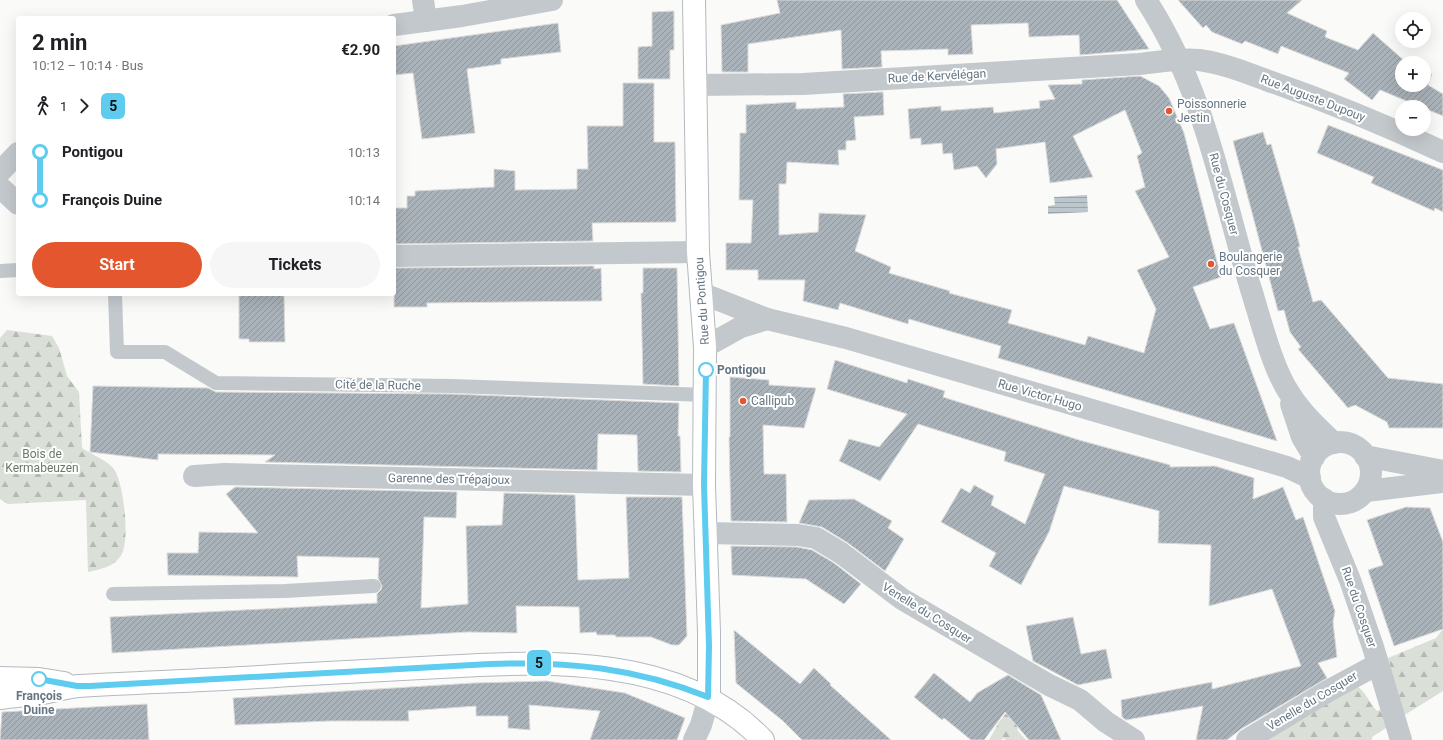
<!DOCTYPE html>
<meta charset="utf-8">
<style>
body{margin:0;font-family:Roboto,sans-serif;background:#f6f6f6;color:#202124;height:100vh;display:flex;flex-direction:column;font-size:15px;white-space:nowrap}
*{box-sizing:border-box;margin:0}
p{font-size:13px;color:#757577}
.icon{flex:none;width:22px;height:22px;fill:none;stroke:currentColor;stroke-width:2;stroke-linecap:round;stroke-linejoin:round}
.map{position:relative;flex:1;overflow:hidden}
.panel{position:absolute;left:16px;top:16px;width:380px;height:280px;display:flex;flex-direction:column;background:#fff;border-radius:4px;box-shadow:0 4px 16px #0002}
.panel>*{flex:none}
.badge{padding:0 8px;border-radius:6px;font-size:14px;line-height:26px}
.buttons{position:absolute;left:1395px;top:12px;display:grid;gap:8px}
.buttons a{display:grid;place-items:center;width:36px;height:36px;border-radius:50%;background:#fff;box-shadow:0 4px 16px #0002;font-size:20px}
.map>.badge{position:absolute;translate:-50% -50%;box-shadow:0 0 0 2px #fff}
.legs{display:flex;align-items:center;gap:6px;height:44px;padding:0 16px;font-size:13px}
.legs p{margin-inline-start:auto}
.overview{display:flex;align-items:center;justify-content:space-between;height:68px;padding:0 16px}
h1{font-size:22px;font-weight:700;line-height:30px}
.action{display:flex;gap:8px;margin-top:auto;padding:8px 16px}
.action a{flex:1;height:46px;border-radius:24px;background:#e4572e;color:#fff;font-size:16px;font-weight:700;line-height:46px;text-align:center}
.action a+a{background:#f6f6f6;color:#202124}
ul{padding:0 16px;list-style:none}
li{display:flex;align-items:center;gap:14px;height:48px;font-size:15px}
li i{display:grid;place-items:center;width:6px;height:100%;margin:0 5px;background:currentColor}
li i::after{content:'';width:10px;height:10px;margin:-5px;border:3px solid;border-radius:50%;background:#fff}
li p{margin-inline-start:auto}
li:first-child i{background:linear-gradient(#0000 50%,currentColor 0)}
li:last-child i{background:linear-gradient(currentColor 50%,#0000 0)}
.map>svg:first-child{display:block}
.forest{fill:url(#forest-firs)}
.water{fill:url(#water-rules)}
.building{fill:url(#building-hatch);stroke:#dcdcda}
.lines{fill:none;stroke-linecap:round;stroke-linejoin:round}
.secondary-casing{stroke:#b3babf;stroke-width:24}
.service{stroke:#c3c8cc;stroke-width:14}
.minor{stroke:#c3c8cc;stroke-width:22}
.tertiary{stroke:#c3c8cc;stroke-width:22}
.secondary{stroke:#fff;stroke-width:22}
.line-1-casing{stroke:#fff;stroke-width:9}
.line-1{stroke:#5dccef;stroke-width:6}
.poi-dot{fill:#e4572e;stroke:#fff;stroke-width:1.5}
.stop-1-dot{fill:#fff;stroke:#5dccef;stroke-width:2}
.labels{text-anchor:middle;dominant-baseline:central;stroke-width:4;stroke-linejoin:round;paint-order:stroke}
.street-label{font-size:12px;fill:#657683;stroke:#fff}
.poi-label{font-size:12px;fill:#657683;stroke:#fff;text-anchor:start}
.stop-label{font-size:12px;font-weight:bold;fill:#657683;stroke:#fff;text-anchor:start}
.park-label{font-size:12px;fill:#687a64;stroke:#fff}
</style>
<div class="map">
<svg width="1443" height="740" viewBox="0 0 1443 740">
<defs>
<pattern id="forest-firs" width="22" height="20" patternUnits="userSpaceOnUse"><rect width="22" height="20" fill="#dadfd7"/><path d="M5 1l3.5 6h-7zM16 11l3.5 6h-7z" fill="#b4b9b4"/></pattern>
<pattern id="water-rules" width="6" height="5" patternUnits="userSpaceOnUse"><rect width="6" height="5" fill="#bbc7cb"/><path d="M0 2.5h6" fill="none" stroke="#9ca6aa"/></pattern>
<pattern id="building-hatch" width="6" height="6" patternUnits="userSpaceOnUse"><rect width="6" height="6" fill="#aab3b9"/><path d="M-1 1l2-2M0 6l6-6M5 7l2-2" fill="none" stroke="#8e969c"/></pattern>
</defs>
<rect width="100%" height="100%" fill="#fafaf8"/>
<!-- forest -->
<g class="forest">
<path d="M7,330L52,336L59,348L67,376L79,392L82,448C91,454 106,460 113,468C124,480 131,545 120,557C112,568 100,569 88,572L86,500L8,504L0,499V338Z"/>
<path d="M1443,629V691L1403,716L1388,658L1436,638Z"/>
<path d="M1354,684C1366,691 1368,701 1377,711L1383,708L1389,726L1372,737V740H1261Z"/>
<path d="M1013,705L1018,731L1026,740H1006L1004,738L1001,740H989L999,722Z"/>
</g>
<!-- water -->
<path class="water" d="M1087,195L1088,212L1048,214V206L1055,205L1054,197Z"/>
<!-- building -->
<g class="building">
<path d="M777,0H1117L1149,49L1080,55L1079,35L1029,37L1028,23L971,25L973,54L948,55V49L881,51L882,67L842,69L841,30L748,44V72H722L721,25L780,13Z"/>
<path d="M1178,0H1302L1287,13L1327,31L1325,37L1358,50L1373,33L1407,63H1402V85H1424V72L1432,74L1428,85L1443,94V116L1380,90L1372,100L1344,79L1349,73L1281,46L1278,54L1245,41L1242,44L1212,32L1206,25L1203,28Z"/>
<path d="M674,11V50H670V79H638V47L652,46V12Z"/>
<path d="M558,23L561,52L501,59V64L467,69L475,133L422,139L413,73L394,75V46Z"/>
<path d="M1140,76L1159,86L1169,98L1184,133L1213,246L1221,277L1193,287L1210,329L1234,323L1277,441L998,358L1001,346L956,333L909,319L908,324L840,303L838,310L803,301L805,280H758V270H726V243H751L753,200H739L740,133H746V105L796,102V109L844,107L843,94L883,92L884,115L854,117L856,140L846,141V150H838L839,165L787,162L786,184H779V235L818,232L819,213L866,215L855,251L891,267L889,273L950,291L949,293L1012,310L1008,323L1085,345L1088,336L1144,353L1156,309L1137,270L1169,257L1135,191L1145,187L1137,156L1142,153L1125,110L1073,136L1093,177L1050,183L1045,142L996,149L997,164L986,178L977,166L954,170L952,153L943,154L942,143L921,145V138L910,139L908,109L941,106V111L993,107L994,113L1040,108L1039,101L1055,99L1048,85L1082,84V80Z"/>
<path d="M623,83H654V142H675L676,222L592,223L593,241L394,244V208H407V196H415V191L494,187V169L515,171V190L577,189V169H588L587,126H623Z"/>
<path d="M1328,125L1443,170V212L1435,208L1434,211L1371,183L1374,177L1317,153Z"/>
<path d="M1263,132L1267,145L1271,144L1295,227L1300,247H1298L1313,302L1321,300L1388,378L1443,384V428H1389L1387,422L1355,405L1348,408L1298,349L1301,347L1290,332L1284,310L1278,311L1233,141Z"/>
<path d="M594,266V269L601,268L602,301L427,303V307H394V268Z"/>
<path d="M643,268H677L679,386L643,384L641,293H643Z"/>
<path d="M239,294H284L285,342H249V339H239Z"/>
<path d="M835,360L907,383L908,379L945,391L943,397L1079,440L1170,465V467L1215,466L1254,478L1253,499L1283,487L1296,520L1303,517L1335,611L1333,622L1337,657L1318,663L1327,678L1241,729L1227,740H1196L1203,706L1126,720L1122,717L1121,700L1212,682V689L1301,666L1272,589L1209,606L1211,545L1158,543L1159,511L1064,486L1049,532L1021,585L989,566L996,553L941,522L961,488L970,493L974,485L994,496L991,505L1025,524L1045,474L1004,461L1006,452L918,424L880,481L839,461L849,439L879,447L907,414L827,389Z"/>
<path d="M730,377L769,380V385L816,388L804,428L763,425L764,474H786L787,522L731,521L729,437H730Z"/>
<path d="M93,386L208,388L216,392L452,394L679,403L678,436H680L681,472L638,471L637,435L598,434L597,470L265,462L275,455L158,454V460L90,452Z"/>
<path d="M235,487L457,492L456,518L424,517L421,608L468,604L466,526L502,525L504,493L575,495L578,580L629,578L626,497H682L687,636L679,645H672L651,637H616L615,635H597L596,632L580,633L579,607L516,606L517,633L468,632L112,653L110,617L377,603V594L381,590L382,586L378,578L379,558L297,556L298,577L168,575L167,553H198L199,532L258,533L226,494Z"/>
<path d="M854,499L892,521L888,528L904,539L885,571L848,543L822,527L799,523L809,500Z"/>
<path d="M1406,507L1430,508L1443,542V629L1394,646L1368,570L1383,565L1367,520Z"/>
<path d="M731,546L797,547L812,550L834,563L861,584L844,604L806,579L732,575Z"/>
<path d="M1073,617L1081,654L1106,649L1112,678L1078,685L1033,661L1026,626Z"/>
<path d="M734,630L800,684L814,668L831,684L830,685L891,740H802L783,721L736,683Z"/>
<path d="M934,673L970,702L977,693L1008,675L1041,695L1061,740H1029L1005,712L984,740H971L944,718L942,720L914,697Z"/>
<path d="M547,681L625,693L685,718L677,740H590L600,711L529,705L530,730L508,728V716H476V706L408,711L409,721H330L235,725L233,698L473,683Z"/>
<path d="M147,704L149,740H0L2,712Z"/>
</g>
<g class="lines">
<!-- secondary casing -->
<g class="secondary-casing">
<g id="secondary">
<path d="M694,0L698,252L705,347L704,485L709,632V697"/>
<path d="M0,678L39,679L64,683"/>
<path d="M0,698C14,696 29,695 43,693C55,691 66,687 78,686C149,682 220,680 290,675C340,672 390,670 440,667C549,661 681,654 763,740"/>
</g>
</g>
<!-- service -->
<g class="service">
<path d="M0,271L18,270"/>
<path d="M115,294L117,352H165L216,383L452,386L706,395"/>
<path d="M113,594L285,591L374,586"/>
</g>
<!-- minor -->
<g class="minor">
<path d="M423,0L426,21"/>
<path d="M394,25L462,16L552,0"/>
<path d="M696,85L803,84L1139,64C1159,62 1179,58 1199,60C1222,63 1245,72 1266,80C1327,101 1385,125 1443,152"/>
<path d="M0,172L18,153"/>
<path d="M0,187L18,204"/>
<path d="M394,256L698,252"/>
<path d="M194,476L225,474L704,485"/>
<path d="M707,533L798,535L816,538L841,553L902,599L1049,685L1080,700L1106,722L1134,740"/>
<path d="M694,740L701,725L709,697"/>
<path d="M1247,740L1328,691L1378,664"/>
</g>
<!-- tertiary -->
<g class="tertiary">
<path d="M1146,0C1203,87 1221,188 1250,286C1260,317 1272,368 1290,394C1302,413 1318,428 1334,443"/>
<path d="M701,293L767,319L846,338L1287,467L1310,478"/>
<path d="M705,347L741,327L767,319"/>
<path d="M1291,404L1302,437L1314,457"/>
<circle cx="1340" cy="473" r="31"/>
<path d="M1365,456L1443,471"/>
<path d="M1366,491L1443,482"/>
<path d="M1324,499V517L1350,580L1373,647L1401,740"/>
</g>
<!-- secondary -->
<use href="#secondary" class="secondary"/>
</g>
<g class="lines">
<!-- line-1 casing -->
<g class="line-1-casing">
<path id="line-1" d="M39,679L77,686H90L490,664C568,661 636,668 708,697L709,646L704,485L706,370"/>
</g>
<!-- line-1 -->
<use href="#line-1" class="line-1"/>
</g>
<!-- markers -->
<g class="poi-dot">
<circle cx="1169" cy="111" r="4"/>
<circle cx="1211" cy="264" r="4"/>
<circle cx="743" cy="401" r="4"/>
</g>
<g class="stop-1-dot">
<circle cx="706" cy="370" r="7"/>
<circle cx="39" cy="679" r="7"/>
</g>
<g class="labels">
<!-- street labels -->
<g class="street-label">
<text transform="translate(937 76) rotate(-3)">Rue de Kervélégan</text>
<text transform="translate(1313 98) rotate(21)">Rue Auguste Dupouy</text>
<text transform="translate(1224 194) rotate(75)">Rue du Cosquer</text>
<text transform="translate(702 301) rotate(-94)">Rue du Pontigou</text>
<text transform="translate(378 385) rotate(1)">Cité de la Ruche</text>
<text transform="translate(1040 395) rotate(16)">Rue Victor Hugo</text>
<text transform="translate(449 479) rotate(1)">Garenne des Trépajoux</text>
<text transform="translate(1359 607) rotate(71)">Rue du Cosquer</text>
<text transform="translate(927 613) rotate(32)">Venelle du Cosquer</text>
<text transform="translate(1312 701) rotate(-31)">Venelle du Cosquer</text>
</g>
<!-- poi labels -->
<g class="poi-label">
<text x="1177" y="104">Poissonnerie<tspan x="1177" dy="14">Jestin</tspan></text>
<text x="1219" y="257">Boulangerie<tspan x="1219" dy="14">du Cosquer</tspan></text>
<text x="751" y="401">Callipub</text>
</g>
<!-- stop labels -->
<g class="stop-label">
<text x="717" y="370">Pontigou</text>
<text x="39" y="696" text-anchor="middle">François<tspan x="39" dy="14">Duine</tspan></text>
</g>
<!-- park labels -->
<g class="park-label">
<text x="42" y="454">Bois de<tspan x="42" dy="14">Kermabeuzen</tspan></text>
</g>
</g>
</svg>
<div class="buttons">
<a><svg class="icon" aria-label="locate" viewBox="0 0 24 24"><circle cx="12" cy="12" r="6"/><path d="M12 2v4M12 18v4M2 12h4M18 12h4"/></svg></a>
<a>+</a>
<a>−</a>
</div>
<b class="badge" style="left:539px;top:663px;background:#5dccef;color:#111">5</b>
<section class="panel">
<div class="overview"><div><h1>2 min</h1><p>10:12 – 10:14 · Bus</p></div><b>€2.90</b></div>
<div class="legs"><svg class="icon" aria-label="walk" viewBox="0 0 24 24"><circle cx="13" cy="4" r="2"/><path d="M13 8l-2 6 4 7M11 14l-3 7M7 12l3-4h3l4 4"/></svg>1<svg class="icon" aria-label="forward" viewBox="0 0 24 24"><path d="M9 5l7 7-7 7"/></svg><b class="badge" style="background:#5dccef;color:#111">5</b></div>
<ul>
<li><i style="color:#5dccef"></i><b>Pontigou</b><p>10:13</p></li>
<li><i style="color:#5dccef"></i><b>François Duine</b><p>10:14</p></li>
</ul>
<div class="action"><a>Start</a><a>Tickets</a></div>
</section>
</div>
